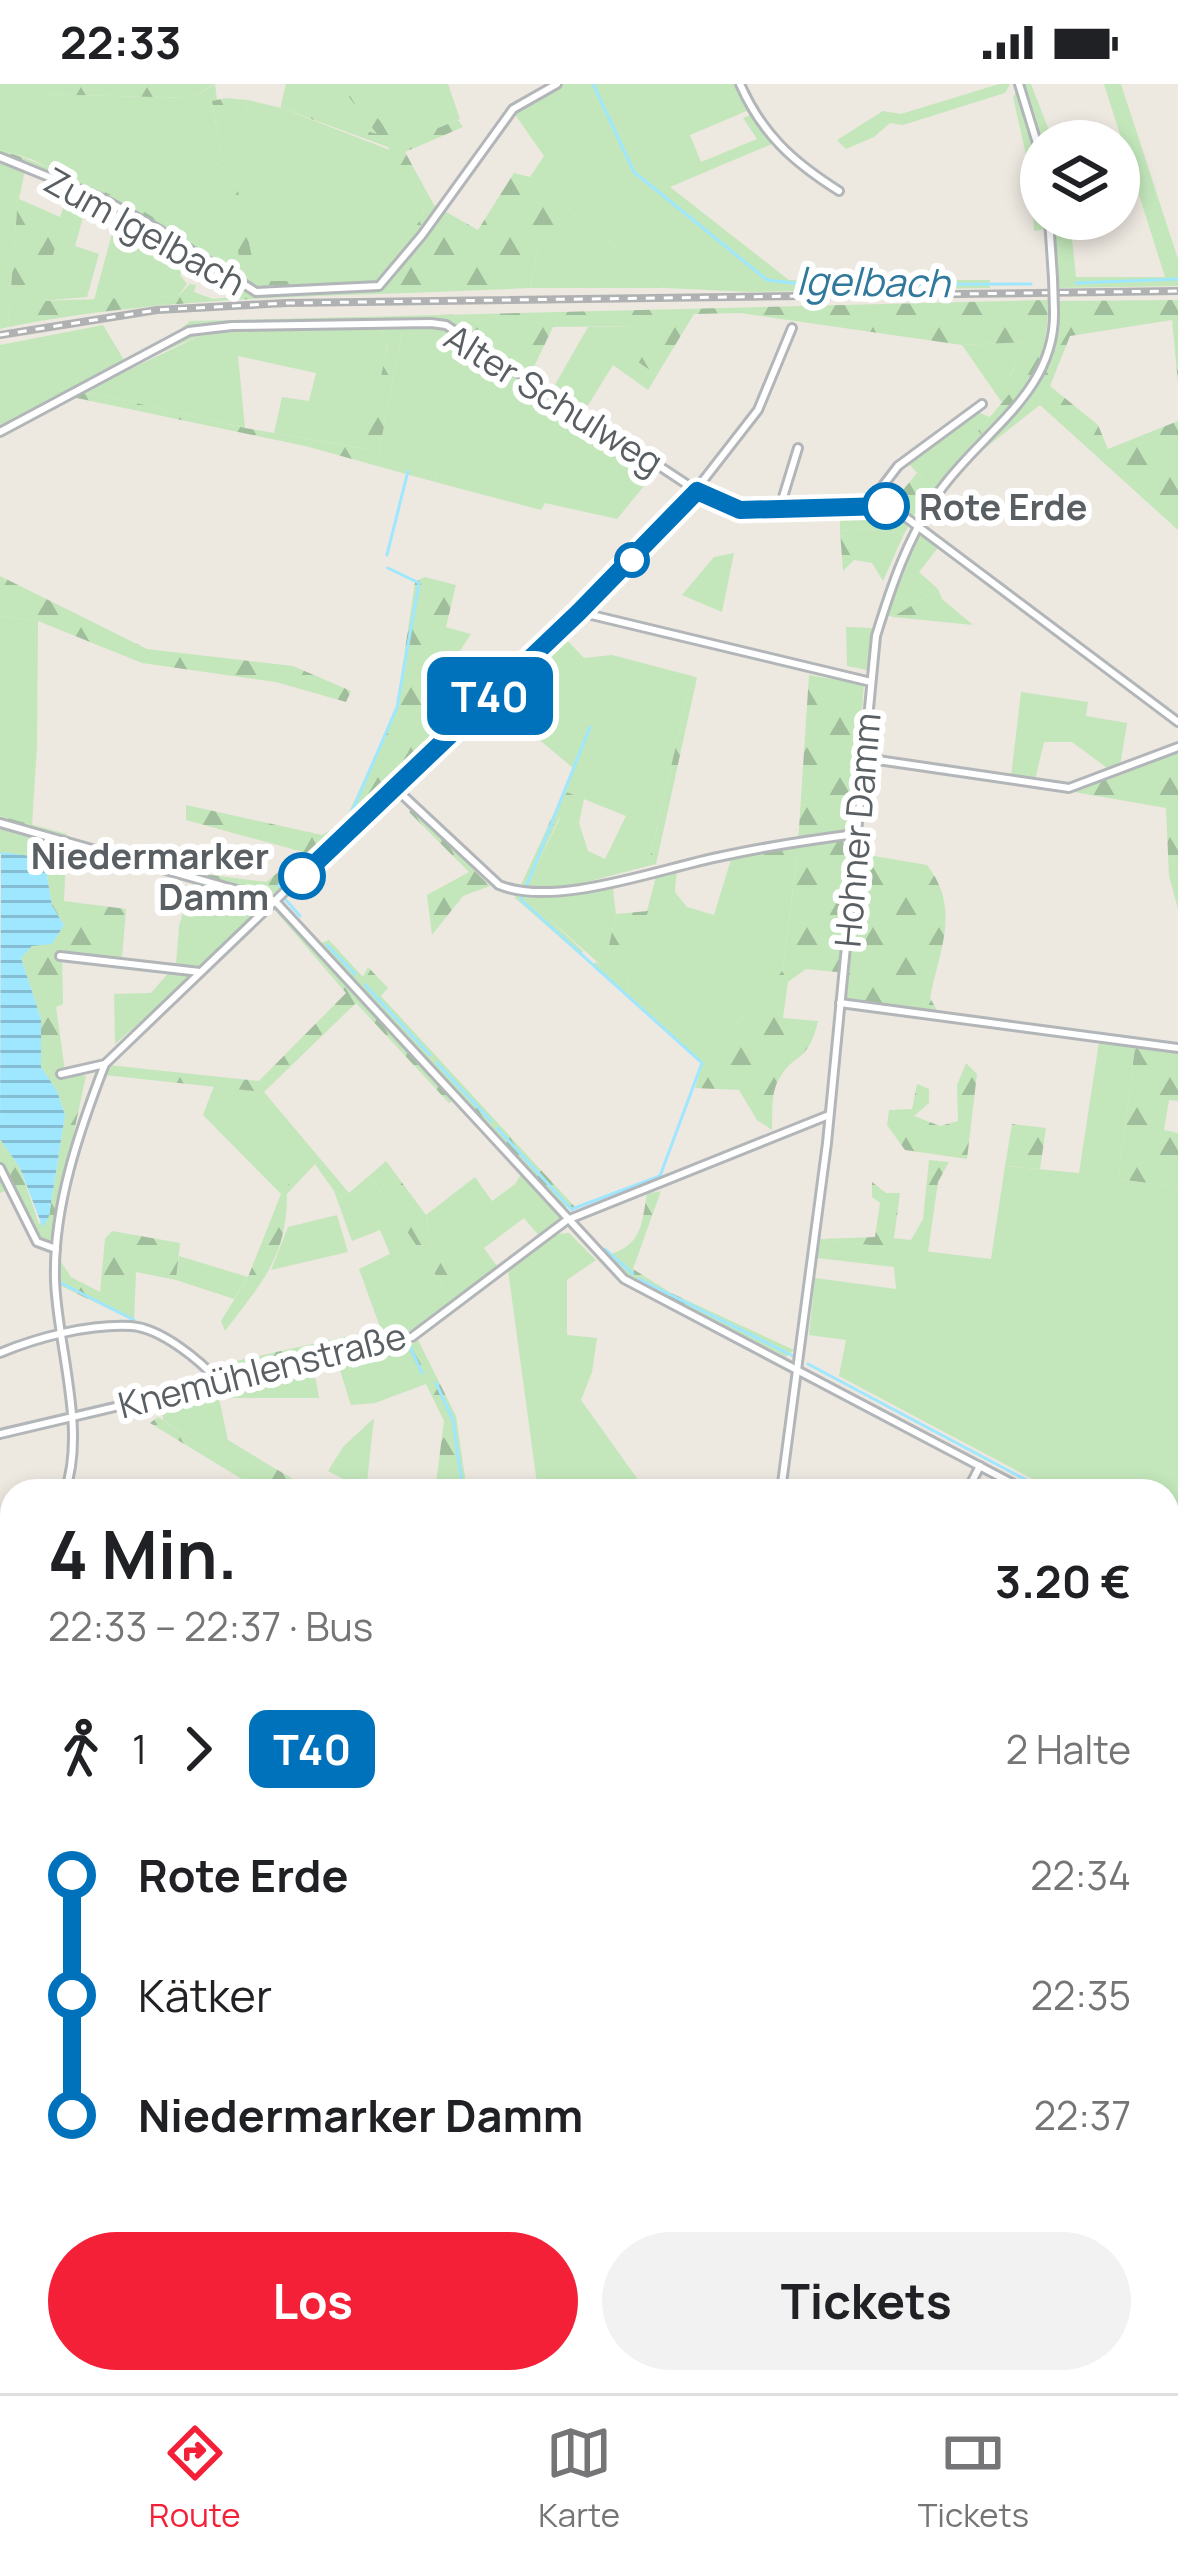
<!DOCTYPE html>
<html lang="de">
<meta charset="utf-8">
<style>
body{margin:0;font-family:Manrope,sans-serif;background:#f2f2f2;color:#202124;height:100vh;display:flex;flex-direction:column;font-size:45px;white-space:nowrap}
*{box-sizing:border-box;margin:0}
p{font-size:39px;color:#757577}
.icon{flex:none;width:66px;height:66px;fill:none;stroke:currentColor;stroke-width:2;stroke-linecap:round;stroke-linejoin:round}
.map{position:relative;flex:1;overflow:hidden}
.side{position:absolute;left:0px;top:1395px;width:1179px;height:915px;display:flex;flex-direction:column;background:#fff;border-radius:36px 36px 0 0;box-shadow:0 6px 18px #0003}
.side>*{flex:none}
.badge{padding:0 24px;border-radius:18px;font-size:42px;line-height:78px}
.tools{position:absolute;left:1020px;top:36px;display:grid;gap:24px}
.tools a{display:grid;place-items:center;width:120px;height:120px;border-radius:50%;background:#fff;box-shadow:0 6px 18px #0003;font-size:60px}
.map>.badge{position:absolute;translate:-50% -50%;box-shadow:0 0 0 6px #fff}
.legs{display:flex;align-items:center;gap:18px;height:132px;padding:0 48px;font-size:39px}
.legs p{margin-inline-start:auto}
.headline{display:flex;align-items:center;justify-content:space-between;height:204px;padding:0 48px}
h1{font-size:66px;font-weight:700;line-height:90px}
.button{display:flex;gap:24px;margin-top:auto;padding:24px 48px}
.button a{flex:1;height:138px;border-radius:72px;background:#f42038;color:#fff;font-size:48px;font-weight:700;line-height:138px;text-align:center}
.button a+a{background:#f2f2f2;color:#202124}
ul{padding:0 48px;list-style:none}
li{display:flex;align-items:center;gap:42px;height:120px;font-size:45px}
li i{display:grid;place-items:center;width:18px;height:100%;margin:0 15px;background:currentColor}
li i::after{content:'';width:30px;height:30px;margin:-15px;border:9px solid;border-radius:50%;background:#fff}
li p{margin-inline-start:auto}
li:first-child i{background:linear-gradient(#0000 50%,currentColor 0)}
li:last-child i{background:linear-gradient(currentColor 50%,#0000 0)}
.status{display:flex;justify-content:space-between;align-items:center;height:84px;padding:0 60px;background:#fff;direction:ltr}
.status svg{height:33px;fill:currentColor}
.tab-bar{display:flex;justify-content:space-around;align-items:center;height:168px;border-top:3px solid #e0e0e0;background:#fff;font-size:33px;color:#757577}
.tab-bar a{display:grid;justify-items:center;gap:6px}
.tab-bar .active{color:#f42038}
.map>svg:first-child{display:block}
.green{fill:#c3e7bb}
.forest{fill:url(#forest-firs)}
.water{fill:url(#water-rules)}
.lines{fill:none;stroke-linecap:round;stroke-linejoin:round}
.stream{stroke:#9fe7ff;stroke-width:3}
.minor-casing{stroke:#b2b6b9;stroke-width:12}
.minor{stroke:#fff;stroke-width:6}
.rail-casing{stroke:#b0b1b2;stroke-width:8}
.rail{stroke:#fff;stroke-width:3;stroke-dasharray:9;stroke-linecap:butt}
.minor-bridge-casing{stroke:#b2b6b9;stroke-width:12;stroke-linecap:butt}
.minor-bridge{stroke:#fff;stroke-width:6}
.line-1-casing{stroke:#fff;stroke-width:27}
.line-1{stroke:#0072bc;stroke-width:18}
.stop-1-dot{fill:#fff;stroke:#0072bc;stroke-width:6}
.labels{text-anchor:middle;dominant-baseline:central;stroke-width:12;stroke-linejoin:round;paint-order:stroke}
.street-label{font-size:36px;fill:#595f63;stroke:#fff}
.stop-label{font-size:36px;font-weight:bold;fill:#595f63;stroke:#fff;text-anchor:start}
.water-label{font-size:39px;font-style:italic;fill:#30789c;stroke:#fff}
</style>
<div class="status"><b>22:33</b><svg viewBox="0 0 49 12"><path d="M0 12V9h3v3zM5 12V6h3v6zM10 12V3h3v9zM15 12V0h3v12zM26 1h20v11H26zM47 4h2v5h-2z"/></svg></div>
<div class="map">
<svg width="1178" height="2309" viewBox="0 0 1178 2309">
<defs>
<pattern id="forest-firs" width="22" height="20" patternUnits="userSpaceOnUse" patternTransform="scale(3)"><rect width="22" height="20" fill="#c3e7bb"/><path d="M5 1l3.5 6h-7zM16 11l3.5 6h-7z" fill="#a1be9c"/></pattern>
<pattern id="water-rules" width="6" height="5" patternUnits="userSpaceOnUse" patternTransform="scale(3)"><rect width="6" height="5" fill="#9fe7ff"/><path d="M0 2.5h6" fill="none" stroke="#85bed2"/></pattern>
</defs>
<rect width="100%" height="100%" fill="#ede8e0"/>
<!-- green -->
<g class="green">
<path d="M0,0H36L39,10L192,14L215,0L217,16L212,18L243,191L236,192L144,129L31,75L0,66Z"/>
<path d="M286,0H448L460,35L400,60L349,13L379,51L281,21Z"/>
<path d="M564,0H738L749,26L690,51L701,78L757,55L743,34L750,31L772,60L670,103L789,196H990V204L751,208L665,204L530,93L544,72L514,29Z"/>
<path d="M999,0H1010L1005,9L903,41L890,39L874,53L846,65L837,56L883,27L901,30Z"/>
<path d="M1022,0H1031L1053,57H1041V135H1070L1076,193H1165L1104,0H1121L1178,175V202L1058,204L1056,153L1046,145L1034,147L1031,93L1013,13Z"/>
<path d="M248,16L281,24L395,68L424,131L378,199L324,202L323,197H256L220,26L246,27Z"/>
<path d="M0,77L25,86L18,115L8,243L0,245Z"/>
<path d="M71,102L89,112L75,162L99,170L87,213L41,217L60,133Z"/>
<path d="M560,132L649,204H530L537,169Z"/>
<path d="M116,135L175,166L172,174L182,186L180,191L187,200L178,212L94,216Z"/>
<path d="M103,241L124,276L0,343V261Z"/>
<path d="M403,242L442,243L657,386L617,435L545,419L541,426L435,398L437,393L378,374Z"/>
<path d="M637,242L625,269L657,291L648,306L613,281L585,326L552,306L588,243Z"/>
<path d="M380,245L388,259L366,365L274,349L282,313L309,317L316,289L238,272L245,344L84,307L208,248Z"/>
<path d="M1028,258L1010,291L1018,300L1003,320L962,261Z"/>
<path d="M977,328L990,333L978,347L983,352L935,408L907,378Z"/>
<path d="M840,426L896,431L908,443L904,450L862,445L840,447Z"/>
<path d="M925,450L940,461L919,488L938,505L893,533L887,531L919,451Z"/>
<path d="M734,469L722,528L682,511L714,473Z"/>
<path d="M0,532L38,537L37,661L32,741L0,732Z"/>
<path d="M846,543L872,544L867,586L847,582Z"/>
<path d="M562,551L584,574L612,571L692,592L648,782L563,804L526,803L560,734L579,739L588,767L605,775L626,732L564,707L573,684L493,617Z"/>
<path d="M1021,608L1088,618L1086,632L1127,639L1120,683L1111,687L1072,658H1044L1035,696L1011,693Z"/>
<path d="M797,771L783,886L702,980L630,915L628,898L657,789L677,784L675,808L687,823L714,831L729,782Z"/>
<path d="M191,802L260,826L198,885L176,880L179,842Z"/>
<path d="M613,805L616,830L604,884L527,815Z"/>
<path d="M172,885L195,890L115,960L114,910L151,909Z"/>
<path d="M1099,958L1135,964L1118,1095L1178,1103V1462L1167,1458V1407H1055L839,1292L846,1256L809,1251L815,1194L896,1205L894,1183L817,1174L820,1155L991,1175L1005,1082L1079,1089Z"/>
<path d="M214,1002L264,1008L349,1109L370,1091L454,1219L410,1247L384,1254L359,1185L390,1170L380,1146L352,1157L334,1107L310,1073L281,1110L203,1031Z"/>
<path d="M475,1093L492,1117L515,1100L538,1121L550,1122L561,1135L539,1152L524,1134L484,1164L494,1178L455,1205L431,1162L426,1131Z"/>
<path d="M337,1131L348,1168L271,1186L288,1143Z"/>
<path d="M569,1149L596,1176L567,1196V1251L597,1254L592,1288L581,1316L646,1407H538L508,1186L556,1150Z"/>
<path d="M179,1172L248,1193L234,1215L176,1196Z"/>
<path d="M408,1263L426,1300L375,1319L351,1321L338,1280Z"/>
<path d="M314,1285L319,1314H219L228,1356L269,1381L254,1400L163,1336L162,1319Z"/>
<path d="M374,1334L366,1407L328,1387L343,1363Z"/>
<path d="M0,1540L12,1551V1612L2,1630Z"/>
</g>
<!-- forest -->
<g class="forest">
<path d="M36,0H214L192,14L38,10Z"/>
<path d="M353,7L400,59L458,36L463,43L405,68L434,121L478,146L514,89L530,93L665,204H649L561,133L537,169L530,204C356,213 180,209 8,243L18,114L25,87L0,77V66C45,79 173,133 199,168L90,106L31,80L25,87L19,115L60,133L61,138L42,217L178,212L190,200L196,201L194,208L213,215L232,213L227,193L253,210L236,192L242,190L212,17L226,14L248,16L246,27H221L257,197H323L324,205L375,204L424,130L388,63L281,24V21L377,50L349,13Z"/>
<path d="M1048,216C1048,285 1030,306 983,352L978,347L1017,301L1010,292L1027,258L962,261L740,229L694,230L657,291L625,269L636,242L553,243L530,291C481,260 463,244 403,242L378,374L437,392L435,398L305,362L72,313L84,307L245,344L365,365L388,260L380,245L208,248L144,276L190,237Z"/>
<path d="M1178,216V299L1172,236L1070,252L1050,302L1098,341L1108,365L1178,337V446L1040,321L975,372C1023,320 1057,293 1058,217Z"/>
<path d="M917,389L935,408L912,433L893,418Z"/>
<path d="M862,445L904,450L883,497L872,479L854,476L843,487L840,447Z"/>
<path d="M0,492L147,565L293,582L351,607L346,618L276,598L142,579L38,537L0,532Z"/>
<path d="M425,493L456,501L446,543L471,550L450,582L475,619L260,826L191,802L196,789L266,798L303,768L186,736V721L322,751L344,739L396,626L415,498Z"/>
<path d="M938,505L942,515L973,541L893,533Z"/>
<path d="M809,591L864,600L850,768L927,781C961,825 940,863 930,914L938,928L845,914L847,889L806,885L788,898L783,934L818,937C808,980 795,967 779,995C770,1010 773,1030 772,1046L757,1036L739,1006L695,1004L702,980L783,886L797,772L729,782L732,772L798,760Z"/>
<path d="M692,592L697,594L656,780L648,782Z"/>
<path d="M1178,667V825L1169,792L1166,724L1074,708Z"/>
<path d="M564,707L584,715L579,739L559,734L527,802L563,804L615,798L613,805L528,815L583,867L580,871L515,814Z"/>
<path d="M412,726L490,802L463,812L432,851L427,811L469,788L409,728Z"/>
<path d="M0,732L67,750L64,817L126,825L122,874L62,869L63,920L56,923L65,987L86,992L50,1159L30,1155L6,1107L0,1109V1055L20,1084L39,1140L49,1132L65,1031L57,1007L41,983V935L21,874L24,868L64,841L52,822L44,774L0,770Z"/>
<path d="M282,819L319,860L329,856L363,893L368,883L388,904L381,912L575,1123L539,1122L515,1100L522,1089L455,1016L449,1019L356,919L264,1008L104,991L108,981L259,997L346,909L272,823Z"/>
<path d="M648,827L628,898L630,915L592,882L596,878L604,883L616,830Z"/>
<path d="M1135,964L1178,969V1017L1169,1016L1164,1046L1178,1049V1103L1118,1095Z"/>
<path d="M966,979L977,990L967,1075L905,1066L887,1041L889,1026L912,1025L917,1000L929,1005V1019L914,1032L940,1042L958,1037L957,1001Z"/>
<path d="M1012,1040L1046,1044L1040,1085L1005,1082Z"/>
<path d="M310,1072L316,1079L287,1110C287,1174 261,1199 225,1247L221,1237L248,1193L281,1110Z"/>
<path d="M929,1076L949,1078L938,1098L928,1168L820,1155L875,1153L880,1119L872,1113V1098L886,1109H900L894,1154L911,1156L923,1135Z"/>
<path d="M386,1077L426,1131L431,1162L455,1204L494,1178L498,1183L454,1219L370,1091Z"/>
<path d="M661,1107L633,1185L671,1209L794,1266L786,1273L628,1192L606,1172C642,1161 641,1143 647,1110Z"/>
<path d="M112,1147L180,1159L176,1196L136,1188L134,1237L59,1201V1175L71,1193L100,1208L105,1155Z"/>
<path d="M375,1246L374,1261L221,1294L213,1282Z"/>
<path d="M418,1256L456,1332L467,1407H435L444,1337L408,1263Z"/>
<path d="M158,1333L254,1399L269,1381L314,1407L258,1405L150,1339Z"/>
</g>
<!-- water -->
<path class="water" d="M1,768L44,774L52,822L64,841L52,860L32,862L21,874L41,935V983L57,1007L65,1031L49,1132L43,1144L20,1084L0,1055Z"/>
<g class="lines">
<!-- stream -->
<g class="stream">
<path d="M593,0L634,88L767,196L810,201L1031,200"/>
<path d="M1076,199L1178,195"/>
<path d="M387,471L408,387"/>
<path d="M278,802L350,732L397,623L419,499L388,484"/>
<path d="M526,803L590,643"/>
<path d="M523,810L521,816L702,979L660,1092L572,1125"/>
<path d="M286,816L300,832"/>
<path d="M327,861L355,890"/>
<path d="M365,901L430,971"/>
<path d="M437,979L491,1037"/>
<path d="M497,1044L572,1126"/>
<path d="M605,1165L633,1190"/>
<path d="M639,1195L793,1272"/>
<path d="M61,1199L134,1236"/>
<path d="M409,1261L422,1289"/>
<path d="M808,1280L1047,1407"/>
<path d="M330,1281L403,1263"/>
<path d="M436,1299L453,1336L463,1407"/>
<path d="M225,1304L323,1282"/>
<path d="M163,1318L220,1305"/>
<path d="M1167,1463L1178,1467"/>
<path d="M0,1501L12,1505"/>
<path d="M12,1524L8,1529L12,1538"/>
<path d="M0,1792L12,1803"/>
<path d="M1167,1904L1178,1906"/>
<path d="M161,2298L162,2309"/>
<path d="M474,2309L475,2298"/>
</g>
<!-- minor casing -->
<g class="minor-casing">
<g id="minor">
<path d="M740,0C762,50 793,78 839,107"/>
<path d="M1019,0L1041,72"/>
<path d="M0,73L103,115L158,145L256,208L379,202L422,151L513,25L557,0"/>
<path d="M1049,135L1053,194"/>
<path d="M0,348L189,247L232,242L431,239L446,241L697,407L740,426L869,420L896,426L1178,638"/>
<path d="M869,420L898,382L982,320"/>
<path d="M780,423L798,364"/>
<path d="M579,528L871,598"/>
<path d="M864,674L1069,704L1178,663"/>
<path d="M394,703L499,801C555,824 659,785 718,773C763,763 809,756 855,750"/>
<path d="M0,739L275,817L624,1195L1027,1407"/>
<path d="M60,872L200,888"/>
<path d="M840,919L1178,964"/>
<path d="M61,990L105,980"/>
<path d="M0,1084L37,1158L56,1165"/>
<path d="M0,1269C38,1253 89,1240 131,1242C161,1244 201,1277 219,1298"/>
<path d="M0,1350L412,1253L567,1136L829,1031"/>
<path d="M65,1407C87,1346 57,1260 55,1196C53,1123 79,1047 105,980L674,434L758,326L792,244"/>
<path d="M781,1407L827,1059L876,552C892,500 908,453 939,408C981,348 1056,309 1054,227"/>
<path d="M967,1407L980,1382"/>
<path d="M1167,1474L1178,1478"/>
<path d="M0,1528L12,1512"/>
<path d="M1167,1716L1178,1703"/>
<path d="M0,1798L12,1809"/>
<path d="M168,2298L169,2309"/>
<path d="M686,2298L691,2309"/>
<path d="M614,2309L638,2298"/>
</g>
</g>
<!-- minor -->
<use href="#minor" class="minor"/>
<!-- rail casing -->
<g class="rail-casing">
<path id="rail" d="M0,251L157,226L286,219L1178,207"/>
</g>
<!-- rail -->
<use href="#rail" class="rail"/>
<!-- minor-bridge casing -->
<g class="minor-bridge-casing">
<path id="minor-bridge" d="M1053,194L1054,227"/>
</g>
<!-- minor-bridge -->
<use href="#minor-bridge" class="minor-bridge"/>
</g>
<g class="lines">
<!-- line-1 casing -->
<g class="line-1-casing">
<path id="line-1" d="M302,792L579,528L697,407L740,426L886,422"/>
</g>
<!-- line-1 -->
<use href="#line-1" class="line-1"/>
</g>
<!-- markers -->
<g class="stop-1-dot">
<circle cx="886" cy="422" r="21"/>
<circle cx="632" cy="476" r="15"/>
<circle cx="302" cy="792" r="21"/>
</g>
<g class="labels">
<!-- street labels -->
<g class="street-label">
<text transform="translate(145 147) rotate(29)">Zum Igelbach</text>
<text transform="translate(554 315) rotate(32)">Alter Schulweg</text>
<text transform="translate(857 746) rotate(-85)">Hohner Damm</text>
<text transform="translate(262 1286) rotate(-14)">Knemühlenstraße</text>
</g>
<!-- stop labels -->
<g class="stop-label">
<text x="919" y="422">Rote Erde</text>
<text x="269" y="771" text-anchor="end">Niedermarker<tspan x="269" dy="41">Damm</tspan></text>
</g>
<!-- water labels -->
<g class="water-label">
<text transform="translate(873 197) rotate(1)">Igelbach</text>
</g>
</g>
</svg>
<div class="tools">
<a><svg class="icon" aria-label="layers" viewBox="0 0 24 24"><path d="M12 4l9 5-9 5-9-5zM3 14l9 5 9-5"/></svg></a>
</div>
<b class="badge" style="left:490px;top:612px;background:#0072bc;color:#fff">T40</b>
<section class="side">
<div class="headline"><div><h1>4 Min.</h1><p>22:33 – 22:37 · Bus</p></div><b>3.20 €</b></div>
<div class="legs"><svg class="icon" aria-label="walk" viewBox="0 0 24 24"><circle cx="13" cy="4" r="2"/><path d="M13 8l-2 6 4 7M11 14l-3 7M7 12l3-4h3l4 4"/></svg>1<svg class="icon" aria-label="forward" viewBox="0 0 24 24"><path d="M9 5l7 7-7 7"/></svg><b class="badge" style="background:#0072bc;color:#fff">T40</b><p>2 Halte</p></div>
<ul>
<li><i style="color:#0072bc"></i><b>Rote Erde</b><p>22:34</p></li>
<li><i style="color:#0072bc"></i><span>Kätker</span><p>22:35</p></li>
<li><i style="color:#0072bc"></i><b>Niedermarker Damm</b><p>22:37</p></li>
</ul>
<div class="button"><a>Los</a><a>Tickets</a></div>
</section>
</div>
<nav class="tab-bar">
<a class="active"><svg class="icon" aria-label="directions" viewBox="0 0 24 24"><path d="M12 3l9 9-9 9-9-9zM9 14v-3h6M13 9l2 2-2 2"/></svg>Route</a>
<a><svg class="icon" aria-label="map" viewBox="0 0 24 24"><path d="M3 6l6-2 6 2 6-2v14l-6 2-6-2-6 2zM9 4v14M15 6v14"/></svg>Karte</a>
<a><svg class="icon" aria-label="tickets" viewBox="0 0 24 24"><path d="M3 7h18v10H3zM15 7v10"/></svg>Tickets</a>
</nav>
